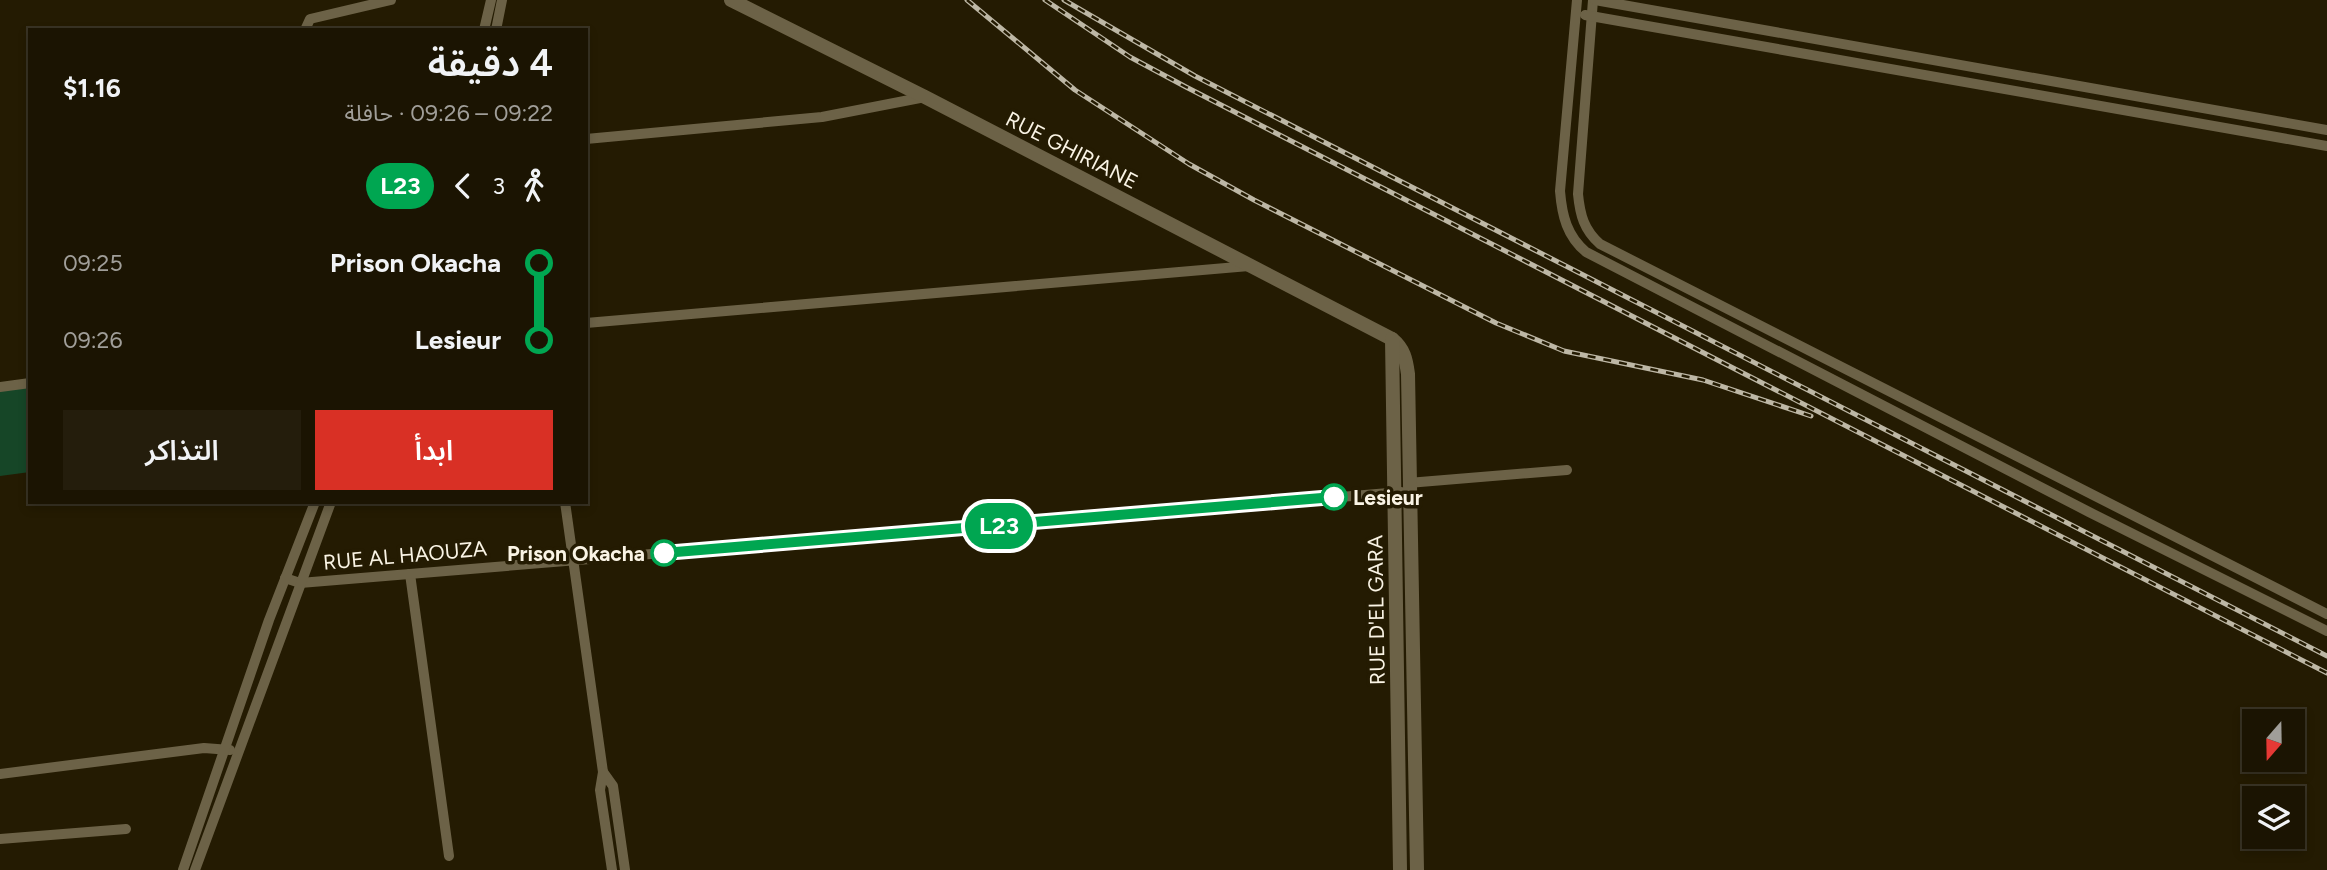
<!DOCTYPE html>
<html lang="ar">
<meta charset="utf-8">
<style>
body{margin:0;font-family:Figtree,"Noto Sans Arabic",sans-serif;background:#241d0c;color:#f1f3f6;direction:rtl;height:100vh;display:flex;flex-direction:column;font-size:26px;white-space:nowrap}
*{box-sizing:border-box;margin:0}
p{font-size:23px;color:#a09e99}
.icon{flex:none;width:38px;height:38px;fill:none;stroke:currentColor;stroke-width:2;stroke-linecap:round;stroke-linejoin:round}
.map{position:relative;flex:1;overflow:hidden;direction:ltr}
.sheet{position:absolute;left:28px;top:28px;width:560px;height:476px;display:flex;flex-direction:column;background:#1b1402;border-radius:0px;box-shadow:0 4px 10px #0003,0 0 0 2px #393324;direction:rtl}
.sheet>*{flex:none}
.badge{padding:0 14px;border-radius:23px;font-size:24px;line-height:46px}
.needle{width:46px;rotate:200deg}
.buttons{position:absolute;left:2242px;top:709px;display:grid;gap:14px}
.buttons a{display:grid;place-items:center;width:63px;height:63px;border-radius:0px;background:#1b1402;box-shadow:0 4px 10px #0003,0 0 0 2px #393324;font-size:35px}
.map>.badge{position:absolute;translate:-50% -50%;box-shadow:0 0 0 4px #fff}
.legs{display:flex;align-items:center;gap:10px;height:77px;padding:0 35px;font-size:23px}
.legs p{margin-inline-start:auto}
.overview{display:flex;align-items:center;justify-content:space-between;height:119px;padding:0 35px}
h1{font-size:38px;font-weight:600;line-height:52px}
.button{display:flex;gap:14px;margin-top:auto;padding:14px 35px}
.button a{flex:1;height:80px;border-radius:0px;background:#d93025;color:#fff;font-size:28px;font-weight:600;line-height:80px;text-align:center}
.button a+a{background:#241d0c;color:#f1f3f6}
ul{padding:0 35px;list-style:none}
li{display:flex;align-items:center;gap:24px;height:77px;font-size:26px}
li i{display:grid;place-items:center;width:10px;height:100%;margin:0 9px;background:currentColor}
li i::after{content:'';width:18px;height:18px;margin:-9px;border:5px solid;border-radius:50%;background:#1b1402}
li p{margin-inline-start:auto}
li:first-child i{background:linear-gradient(#0000 50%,currentColor 0)}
li:last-child i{background:linear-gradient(currentColor 50%,#0000 0)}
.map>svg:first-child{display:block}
.green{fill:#164627}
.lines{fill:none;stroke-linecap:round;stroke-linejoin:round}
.minor{stroke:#6c6247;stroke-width:10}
.tertiary{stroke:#6c6247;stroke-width:14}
.rail-casing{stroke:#bdb7a5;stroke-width:5}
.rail{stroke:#241b02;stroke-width:2.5;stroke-dasharray:8;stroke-linecap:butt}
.line-1-casing{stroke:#fff;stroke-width:16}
.line-1{stroke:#00a651;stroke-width:10}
.stop-1-dot{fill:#fff;stroke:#00a651;stroke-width:3.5}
.labels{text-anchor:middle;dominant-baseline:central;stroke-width:7;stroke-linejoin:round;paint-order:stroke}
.street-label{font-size:21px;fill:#faf4e5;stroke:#241b02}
.stop-label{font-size:21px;font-weight:bold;fill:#faf4e5;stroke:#241b02;text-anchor:start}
</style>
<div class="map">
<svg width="2327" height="870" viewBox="0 0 2327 870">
<rect width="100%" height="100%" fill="#241b02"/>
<!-- green -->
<path class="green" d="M30,383V472L0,476V387Z"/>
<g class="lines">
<!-- minor -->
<g class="minor">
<path d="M1577,0L1560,191C1562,216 1567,236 1586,252L2089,512L2327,631"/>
<path d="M1593,0L1578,194C1580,215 1584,230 1600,244L2327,614"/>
<path d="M1595,0L2327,130"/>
<path d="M1585,15L2327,146"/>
<path d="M305,30L310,19L391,0"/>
<path d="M484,30L491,0"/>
<path d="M496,30L502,0"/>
<path d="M586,139L822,117L925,97"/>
<path d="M586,323L1249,266"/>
<path d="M0,387L30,383"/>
<path d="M1408,483L1567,470"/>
<path d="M565,502L603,772L600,790L612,870"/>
<path d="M410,574L449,856"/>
<path d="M285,578L300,583L1401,492"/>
<path d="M603,772L613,786L625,870"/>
<path d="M0,774L204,748L230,750"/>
<path d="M0,839L126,829"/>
<path d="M183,870L269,620L315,502"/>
<path d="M195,870L331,502"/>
</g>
<!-- tertiary -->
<g class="tertiary">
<path d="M731,0L925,97L1392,339C1404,349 1406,359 1408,374L1417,870"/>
<path d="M1392,339L1400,870"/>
</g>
<!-- rail casing -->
<g class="rail-casing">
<g id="rail">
<path d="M967,0L1075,90L1189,164L1254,200L1496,323L1564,351L1703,380L1811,416"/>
<path d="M1045,0L1130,57L1186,87L2327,673"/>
<path d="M1064,0L1195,76L2327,656"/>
</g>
</g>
<!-- rail -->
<use href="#rail" class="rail"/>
</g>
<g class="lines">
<!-- line-1 casing -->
<g class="line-1-casing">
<path id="line-1" d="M664,553L1334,497"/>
</g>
<!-- line-1 -->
<use href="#line-1" class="line-1"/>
</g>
<!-- markers -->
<g class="stop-1-dot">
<circle cx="1334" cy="497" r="12"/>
<circle cx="664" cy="553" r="12"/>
</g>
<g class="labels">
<!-- street labels -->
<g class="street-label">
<text transform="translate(1072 150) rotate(27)">RUE GHIRIANE</text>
<text transform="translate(405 555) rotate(-5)">RUE AL HAOUZA</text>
<text transform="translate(1376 610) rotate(-91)">RUE D'EL GARA</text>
</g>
<!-- stop labels -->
<g class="stop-label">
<text x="1353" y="497">Lesieur</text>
<text x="645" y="553" text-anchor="end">Prison Okacha</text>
</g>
</g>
</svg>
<div class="buttons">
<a><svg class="needle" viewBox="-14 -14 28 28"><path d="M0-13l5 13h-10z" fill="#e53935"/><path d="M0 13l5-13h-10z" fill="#a09e99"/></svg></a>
<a><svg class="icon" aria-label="layers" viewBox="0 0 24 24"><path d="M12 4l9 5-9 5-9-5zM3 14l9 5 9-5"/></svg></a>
</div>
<b class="badge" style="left:999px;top:526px;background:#00a651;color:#fff">L23</b>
<section class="sheet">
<div class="overview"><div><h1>4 دقيقة</h1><p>09:22 – 09:26 · حافلة</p></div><b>$1.16</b></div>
<div class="legs"><svg class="icon" aria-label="walk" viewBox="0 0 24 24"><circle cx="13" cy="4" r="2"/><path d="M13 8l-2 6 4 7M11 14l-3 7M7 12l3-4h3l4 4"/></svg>3<svg class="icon" aria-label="back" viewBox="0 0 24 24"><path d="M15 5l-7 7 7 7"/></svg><b class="badge" style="background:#00a651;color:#fff">L23</b></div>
<ul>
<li><i style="color:#00a651"></i><b>Prison Okacha</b><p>09:25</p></li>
<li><i style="color:#00a651"></i><b>Lesieur</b><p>09:26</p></li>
</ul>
<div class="button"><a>ابدأ</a><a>التذاكر</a></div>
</section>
</div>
